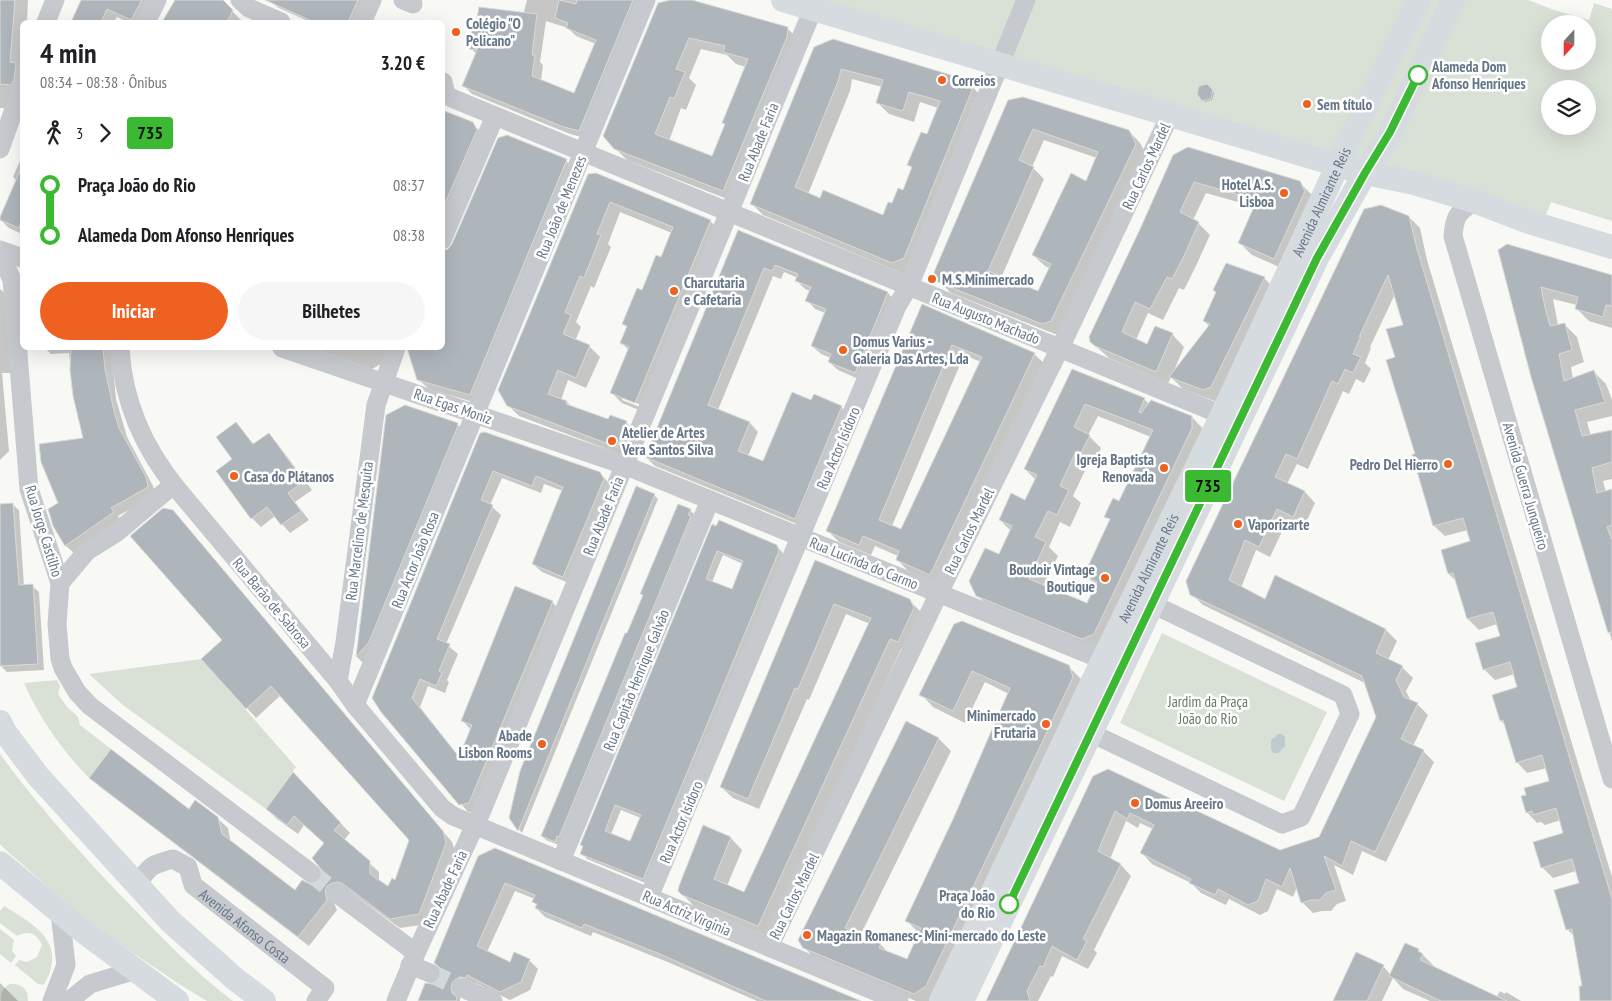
<!DOCTYPE html>
<html lang="pt">
<meta charset="utf-8">
<style>
body{margin:0;font-family:"PT Sans Narrow",sans-serif;background:#f6f6f6;color:#202124;height:100vh;display:flex;flex-direction:column;font-size:19px;white-space:nowrap}
*{box-sizing:border-box;margin:0}
p{font-size:16px;color:#757577}
.icon{flex:none;width:28px;height:28px;fill:none;stroke:currentColor;stroke-width:2;stroke-linecap:round;stroke-linejoin:round}
.map{position:relative;flex:1;overflow:hidden}
.sheet{position:absolute;left:20px;top:20px;width:425px;height:330px;display:flex;flex-direction:column;background:#fff;border-radius:8px;box-shadow:0 5px 20px #0002}
.sheet>*{flex:none}
.badge{padding:0 10px;border-radius:4px;font-size:18px;line-height:32px}
.needle{width:32px;rotate:201deg}
.tools{position:absolute;left:1541px;top:15px;display:grid;gap:10px}
.tools a{display:grid;place-items:center;width:55px;height:55px;border-radius:50%;background:#fff;box-shadow:0 5px 20px #0002;font-size:25px}
.map>.badge{position:absolute;translate:-50% -50%;box-shadow:0 0 0 2px #fff}
.legs{display:flex;align-items:center;gap:8px;height:55px;padding:0 20px;font-size:16px}
.legs p{margin-inline-start:auto}
.head{display:flex;align-items:center;justify-content:space-between;height:85px;padding:0 20px}
h1{font-size:28px;font-weight:700;line-height:38px}
.cta{display:flex;gap:10px;margin-top:auto;padding:10px 20px}
.cta a{flex:1;height:58px;border-radius:30px;background:#ee6120;color:#fff;font-size:20px;font-weight:700;line-height:58px;text-align:center}
.cta a+a{background:#f6f6f6;color:#202124}
ul{padding:0 20px;list-style:none}
li{display:flex;align-items:center;gap:18px;height:50px;font-size:19px}
li i{display:grid;place-items:center;width:8px;height:100%;margin:0 6px;background:currentColor}
li i::after{content:'';width:12px;height:12px;margin:-6px;border:4px solid;border-radius:50%;background:#fff}
li p{margin-inline-start:auto}
li:first-child i{background:linear-gradient(#0000 50%,currentColor 0)}
li:last-child i{background:linear-gradient(currentColor 50%,#0000 0)}
.map>svg:first-child{display:block}
.green{fill:#d9e0d6;fill-rule:evenodd}
.water{fill:#bfcacf}
.shadow{fill:#0003;fill-rule:evenodd}
.building{fill:#aeb6bc;stroke:#dadad7;fill-rule:evenodd}
.lines{fill:none;stroke-linecap:round;stroke-linejoin:round}
.minor-tunnel{stroke:#d3d8da;stroke-width:19;stroke-dasharray:19 9;stroke-linecap:butt}
.minor{stroke:#c6c9cd;stroke-width:19}
.major{stroke:#d6dbe0;stroke-width:24}
.line-1-casing{stroke:#fff;stroke-width:11}
.line-1{stroke:#3cb932;stroke-width:8}
.poi-dot{fill:#ee6120;stroke:#fff;stroke-width:2}
.stop-1-dot{fill:#fff;stroke:#3cb932;stroke-width:2.5}
.labels{text-anchor:middle;dominant-baseline:central;stroke-width:5;stroke-linejoin:round;paint-order:stroke}
.poi-label{font-size:15px;font-weight:bold;fill:#657688;stroke:#fff;text-anchor:start}
.stop-label{font-size:15px;font-weight:bold;fill:#657688;stroke:#fff;text-anchor:start}
.street-label{font-size:15px;fill:#657688;stroke:#fff}
.park-label{font-size:15px;fill:#647a61;stroke:#fff}
</style>
<div class="map">
<svg width="1612" height="1001" viewBox="0 0 1612 1001">
<rect width="100%" height="100%" fill="#f8f8f5"/>
<!-- green -->
<g class="green">
<path d="M820,0H1528L1554,10L1589,20L1594,3L1612,9V221L1551,202L1546,215ZM1550,24H1588V61H1550ZM1550,89H1588V126H1550Z"/>
<path d="M1162,633L1327,712L1284,801L1120,723Z"/>
<path d="M201,659L296,767L266,809L123,705L89,674Z"/>
<path d="M57,680L60,686L58,694L67,707L78,717L80,725L111,749L89,778C62,750 40,719 24,683Z"/>
<path d="M0,754C41,810 87,861 135,910C166,942 198,975 233,1001H207L179,984L108,936L56,894L6,850L0,844Z"/>
<path d="M4,906C26,920 59,936 51,967C50,974 47,980 43,985L38,984L15,965L19,960L27,962L37,957L42,945C37,933 28,930 17,936L0,923V911Z"/>
<path d="M0,929L14,940L12,951L16,956L11,963L0,954Z"/>
<path d="M10,984C22,983 29,990 28,1001H1C0,993 3,988 10,984Z"/>
</g>
<!-- water -->
<path class="water" d="M1280,733L1285,737V746L1278,753H1273L1271,749V740Z"/>
<!-- shadow -->
<g class="shadow">
<path d="M0,0H28L27,22H22V97L13,109L0,108Z"/>
<path d="M82,0H155L143,22H128L117,17L114,22H73Z"/>
<path d="M176,0L222,1L243,22H164Z"/>
<path d="M271,0H365L354,22H310L277,7Z"/>
<path d="M527,0H639L588,139L570,134L472,94L464,86L476,54L471,48L522,19ZM546,21L568,28L576,36L596,44L575,94L541,80L543,65L540,62Z"/>
<path d="M675,0H687L787,28L799,40L735,202L627,160L615,148ZM701,49L727,55L736,64L746,67L723,122L726,125L713,158L669,141L681,108L686,110L696,85L689,78Z"/>
<path d="M815,48L967,81L978,93L904,274L763,215L752,204ZM852,79L882,87L878,103L889,114L914,122L920,102L938,108L927,136L909,165L913,169L904,192L883,216L821,199L808,194L850,91Z"/>
<path d="M1207,85L1214,93L1212,100L1205,102L1198,94Z"/>
<path d="M1009,101L1129,131L1140,143L1147,156L1063,332L1055,334L951,293L939,281ZM1044,140L1097,158L1087,182L1033,255L1045,266L1051,269L1039,293L1001,278L1044,179L1032,167Z"/>
<path d="M472,123L484,135L442,245V160Z"/>
<path d="M507,136L566,161L576,171L480,404L429,389L418,379L410,352L412,348H442Z"/>
<path d="M1188,149L1299,182L1312,195L1286,270L1252,255L1239,242L1255,207L1206,193L1193,220L1198,223L1210,235L1195,268L1184,290L1179,288L1163,320L1148,313L1136,340L1148,346L1172,334L1184,347L1173,373L1210,327L1204,321L1264,278L1277,291L1217,402L1183,389L1171,377L1168,383L1109,358L1091,342Z"/>
<path d="M22,156V234L9,228L0,219L17,181L13,177Z"/>
<path d="M588,175L710,221L721,231L646,413L622,403L611,392L629,350L621,343L627,327L624,324L661,259L672,233L620,212L608,244L611,247L594,288L591,286L576,322L581,327L575,341L589,346L600,357L586,388L568,380L561,400L567,402L573,408L609,420L610,417L627,423L637,433L628,457L519,416L508,405ZM622,397L641,405L640,407L622,400Z"/>
<path d="M1409,217L1420,228L1427,260L1612,877V1001H1581L1583,987L1575,937L1567,929L1580,884L1576,871L1553,878L1542,867L1565,834L1561,820L1545,825L1541,822L1537,823L1527,812L1551,782L1547,768L1527,773L1517,762L1506,726L1501,721L1519,688L1515,674L1495,680L1484,669L1501,637L1497,624L1479,630L1468,619L1456,581L1449,574L1471,542L1468,530L1445,536L1434,526L1414,455H1416L1396,358L1404,326L1395,294L1370,347L1371,348L1365,363L1371,369L1364,383L1356,379L1349,394L1343,391L1308,469L1297,464L1287,484L1305,492L1315,503L1304,527L1288,519L1270,557L1256,550L1241,588L1266,601L1276,577L1386,630L1397,641L1388,660L1402,667L1413,678L1406,691L1411,701L1417,704L1428,715L1413,746L1423,751L1434,762L1386,862L1362,851L1353,875L1334,865L1346,901L1337,904L1331,911H1322L1313,913L1302,902L1297,887L1293,897L1277,889L1268,911L1260,915L1229,899L1226,905L1201,893L1191,883L1152,864L1142,853L1153,829L1140,823L1138,828L1126,821L1110,859L1121,865L1131,876L1094,950L1097,953L1088,969L1062,956L1053,977L1051,976L1038,1001H988L1094,777L1279,852L1320,838L1377,717L1365,683L1203,605L1192,594Z"/>
<path d="M739,232L888,293L896,302L863,381L838,370L829,362L831,358L821,354L812,346L825,313L815,309L807,300L810,291L805,289L797,281L798,278L784,272L781,279L773,276L718,410L750,423L758,432L748,456L764,463L812,402L841,407L849,415L804,527L655,466L646,457Z"/>
<path d="M1499,251L1612,276V328L1589,321L1576,308L1577,305L1553,299L1558,325L1564,324L1577,337L1584,362L1571,367L1573,379L1593,371L1606,384L1612,400V416L1587,422L1591,436L1612,431V479L1603,481L1606,492L1612,491V641L1532,376Z"/>
<path d="M0,289L8,296L13,373H2L9,451L0,460Z"/>
<path d="M922,306L1034,354L1046,365L942,585L908,571L897,559L898,556L875,546L871,555L839,542L828,531ZM964,355L981,362L902,530L892,526Z"/>
<path d="M45,348H111L116,399L127,437L153,486L155,495L118,516L121,521L74,553L66,546L54,526L59,503L84,439L74,396L69,353L51,354Z"/>
<path d="M311,348H399L395,356L372,369Z"/>
<path d="M1072,370L1144,399L1149,404L1192,417L1204,430L1095,651L990,608L977,595L999,556L1011,531L1000,520L1025,502L1036,480L1025,469ZM1098,416L1151,437L1120,503L1106,516L1111,521L1085,575L1097,586L1088,605L1043,586L1058,556L1049,547L1060,522L1070,527L1081,503L1073,496L1089,462L1094,465L1101,448L1088,435Z"/>
<path d="M387,415L457,424L470,437L369,669L357,657Z"/>
<path d="M236,424L254,445L269,434L277,443L312,490L295,502L309,520L290,533L275,516L261,527L252,518L218,472L234,460Z"/>
<path d="M481,434L600,473L608,482L571,584L542,572L533,564L563,491L544,484L541,493L502,478L490,505L501,515L446,644L458,654L447,680L449,682L445,693L428,686L420,707L460,758L471,730L462,720L552,602L561,611L478,811L468,812L382,712L417,587Z"/>
<path d="M654,495L658,499L522,833L510,818Z"/>
<path d="M12,504L19,510L24,586H32L39,592L44,670L7,672L1,666L0,505Z"/>
<path d="M690,510L694,514L559,845L546,840L542,836L644,596L641,594Z"/>
<path d="M183,522L452,842L456,854L428,924L400,928L349,891L334,903L337,910L309,946L100,787L91,778L189,810L217,818L228,828L231,843L295,892L316,884L323,874L325,843L304,825L298,834L277,819L267,809L303,784L350,833L344,840L379,872V882L389,888L396,882L411,840L281,695L256,718L247,708Z"/>
<path d="M713,526L777,546L782,552L784,558L648,884L587,859L582,853L584,848L581,845ZM723,555L743,564L733,591L712,582ZM621,810L641,818L631,843L611,834Z"/>
<path d="M816,562L909,600L921,612L910,653L901,649L769,937L694,906L682,894L704,827L731,838L742,850L727,886L745,894L870,624L846,614L809,700L807,699L759,809L733,798L721,787Z"/>
<path d="M955,625L1068,666L1081,679L935,1001H916L817,961L804,947L939,739L951,751L860,936L880,944L889,953L908,960L919,933L907,921L955,817L1009,694L985,682L965,723L933,707L921,694Z"/>
<path d="M479,857L859,1001H757L670,963L593,932L591,936L545,917L536,908L537,906L534,902L535,899L515,891L487,952L511,963L529,960L538,969L530,990L510,1000L476,983L475,986L460,992V1001H419L432,985L441,978Z"/>
<path d="M1418,950L1435,967L1496,998L1500,991L1505,994L1506,992L1521,1001H1430L1403,989L1393,978L1382,1001H1334L1383,966L1391,975Z"/>
<path d="M0,983L18,1001H0Z"/>
</g>
<!-- building -->
<g class="building">
<path d="M0,0H15L10,62L16,63L14,79L11,85L0,84Z"/>
<path d="M81,0H142L131,20L107,9L101,22H71Z"/>
<path d="M175,0H223L233,10L227,22H162Z"/>
<path d="M265,0H358L348,22H314Z"/>
<path d="M559,0L576,4L577,0H633L579,131L561,126L462,86L477,50L469,49L473,23L476,24L479,7L537,14L532,55H535L532,76L574,93L596,40L566,28L568,23L555,18Z"/>
<path d="M670,0H692L788,27L787,37L723,191L614,149L603,136L658,3ZM689,38L725,46L723,52L748,59L722,123L725,124L712,156L655,134L670,97L674,99L685,72L676,69Z"/>
<path d="M833,39L967,80L972,90L904,258L892,263L750,204L814,47ZM841,69L883,80L876,103L903,111L909,92L940,101L927,134L921,132L907,165L912,167L903,190L898,188L892,203L888,202L883,215L823,190L820,198L795,187L839,79Z"/>
<path d="M1207,84L1213,90L1211,99L1202,101L1197,94L1199,86Z"/>
<path d="M1023,97L1129,130L1136,144L1051,321L1042,324L938,282L934,272L1008,100ZM1033,129L1098,152L1086,181L1071,173L1032,255L1051,264L1038,291L988,271L1034,167L1019,160Z"/>
<path d="M442,110L473,122L477,130L442,210Z"/>
<path d="M507,135L567,159L470,395L417,380L407,348H442V251L448,249L452,244L498,138Z"/>
<path d="M1188,147L1300,181L1305,191L1274,259L1238,243L1257,200L1194,182L1180,212L1199,222L1184,256L1172,279L1167,277L1150,309L1135,302L1122,332L1147,344L1155,326L1173,333L1156,372L1095,346L1090,342L1089,337L1141,227L1173,155Z"/>
<path d="M22,166V219L19,228L0,220V217Z"/>
<path d="M596,173L711,220L635,403L610,393L629,347L620,343L627,326L622,324L637,288L642,290L656,255L661,257L673,227L610,202L597,234L601,235L584,278L580,276L565,312L571,315L563,334L590,345L576,378L558,370L548,394L567,401L566,404L608,419L610,415L627,421L617,447L507,406L498,390L588,174Z"/>
<path d="M1381,205L1409,216L1417,249L1612,899V1001H1580L1579,986H1582L1572,929L1566,930L1554,890L1579,883L1572,859L1541,868L1533,842L1563,833L1556,808L1533,815L1532,811L1526,813L1521,796L1526,795L1524,788L1549,781L1542,755L1516,763L1503,720L1500,721L1492,695L1517,687L1510,662L1483,670L1475,643L1500,636L1493,612L1467,619L1453,573L1448,574L1441,550L1470,541L1463,518L1433,526L1412,454H1415L1386,360L1395,357L1386,329L1403,325L1388,275L1359,337L1361,336L1353,354L1361,357L1353,373L1345,369L1338,384L1332,381L1297,459L1286,454L1275,477L1305,491L1293,517L1277,509L1259,547L1245,540L1229,580L1265,599L1275,575L1386,629L1376,653L1403,666L1396,680L1404,697L1418,703L1401,739L1424,750L1375,852L1351,841L1342,866L1324,856L1336,890L1326,893L1320,900H1311L1301,903L1290,868L1282,887L1266,879L1258,901L1248,905L1218,889L1215,895L1189,883L1191,879L1140,853L1154,825L1130,813L1127,819L1115,811L1098,851L1121,864L1083,939L1087,941L1077,960L1052,946L1043,967L1040,966L1027,991L1030,1001H986L1093,776L1108,769L1280,850L1319,837L1376,717L1362,676L1190,595L1186,581L1364,209Z"/>
<path d="M738,230L888,292L855,373L828,362L831,354L811,346L826,309L805,301L811,287L795,281L798,274L775,265L772,271L764,268L723,368L708,405L750,422L738,451L763,461L792,392L811,400L814,394L842,406L795,519L645,457Z"/>
<path d="M1507,244L1612,275V306L1606,305L1603,317L1575,309L1578,297L1541,287L1546,312L1550,326L1565,323L1572,350L1559,354L1564,381L1594,370L1605,402L1575,410L1582,436L1612,430V462L1592,468L1597,493L1612,489V525L1607,527L1612,540V632L1608,633L1531,377L1498,250Z"/>
<path d="M1226,263L1265,277L1211,387L1203,390L1169,377L1210,324L1203,321L1216,292L1213,290Z"/>
<path d="M922,304L1035,353L930,575L896,560L899,551L863,536L859,545L826,531ZM952,345L982,357L901,529L879,520Z"/>
<path d="M71,348H103L105,369L114,411L119,428L146,477L148,487L111,508L114,512L65,546L53,526L48,509L58,503L41,462L39,444L83,438L73,396L70,370Z"/>
<path d="M1072,369L1145,398L1139,412L1141,413L1151,400L1192,416V428L1094,634L1082,639L976,596L969,581L985,548L999,554L1012,526L999,520L1011,493L1025,500L1037,475L1024,469ZM1085,404L1153,430L1119,501L1113,498L1104,517L1110,519L1084,575L1097,582L1087,603L1029,579L1046,542L1035,537L1048,511L1057,515L1069,490L1060,486L1076,451L1081,453L1090,435L1074,427Z"/>
<path d="M405,405L458,423L457,428L369,642L356,657L386,415Z"/>
<path d="M236,422L253,444L269,433L304,481L288,493L301,511L281,525L267,507L251,519L216,471L232,459L216,437Z"/>
<path d="M485,432L600,472L604,479L563,577L532,564L563,487L536,476L532,486L493,471L481,500L493,505L437,639L450,644L439,671L442,673L436,686L420,679L412,698L459,757L472,725L461,721L515,586L553,601L469,803L459,805L381,712L372,698L480,433Z"/>
<path d="M636,486L655,494L518,831L509,818L520,771Z"/>
<path d="M13,503L19,585L33,584L38,664L0,666V504Z"/>
<path d="M678,504L691,509L688,515L691,516L559,837L557,836L555,842L541,836L625,633H627L643,595L640,594Z"/>
<path d="M163,508L173,510L443,831L446,843L419,914L390,919L343,884L338,882L332,883L327,886L325,891L327,900L298,937L89,778L111,749L189,809L195,800L218,817L222,834L295,890L302,880L310,884L316,883L320,879L322,874L321,869L312,858L324,843L294,816L287,825L266,809L293,772L341,823L334,830L370,861V874L388,886L392,878L395,880L409,840L271,686L246,709L201,659L222,640L130,536Z"/>
<path d="M719,520L777,545L779,551L643,879L580,854L583,846L580,845L712,524L716,526ZM717,551L743,561L732,589L706,579ZM615,805L641,815L630,841L605,831Z"/>
<path d="M815,560L910,599L914,608L898,642L890,639L758,926L682,895L678,891L679,886L703,825L731,837L714,879L744,892L871,618L834,604L798,689L795,688L748,799L720,787Z"/>
<path d="M962,621L1069,665L1073,677L926,986L914,994L803,948L798,940L906,721L939,738L845,928L881,943L879,948L907,959L921,928L905,921L954,817L1010,688L972,671L953,711L919,695L954,624Z"/>
<path d="M495,848L861,1001H766L660,954L584,924L582,928L535,908L537,904L532,902L535,895L505,883L477,946L510,962L514,952L530,959L521,982L500,992L467,975L466,978L461,977L456,979L452,983L451,990L457,998L456,1001H418L425,983L432,984L437,981L440,978L441,971L438,966L434,963L478,856Z"/>
<path d="M1405,943L1419,949L1418,951L1423,954L1420,960L1507,1001H1441L1389,976Z"/>
<path d="M1356,952L1384,965L1367,1001H1333Z"/>
</g>
<g class="lines">
<!-- minor-tunnel -->
<g class="minor-tunnel">
<path d="M311,873L336,893"/>
<path d="M430,973L462,988"/>
</g>
<!-- minor -->
<g class="minor">
<path d="M240,0L249,8L281,22"/>
<path d="M403,0L413,4"/>
<path d="M46,22L55,0"/>
<path d="M146,22L157,0"/>
<path d="M362,22L372,0"/>
<path d="M443,82L446,95L454,99L1222,415L1228,427"/>
<path d="M0,149L22,87"/>
<path d="M1474,201C1457,214 1455,215 1453,236L1612,779"/>
<path d="M442,240L495,116"/>
<path d="M0,250L22,258"/>
<path d="M0,253L12,280L29,489L60,583L57,624L60,659L63,668L77,692L90,706L311,873"/>
<path d="M120,348C123,401 144,449 178,490L338,681L355,705L442,808L453,816L899,1001"/>
<path d="M282,348L624,465L1103,660"/>
<path d="M60,583L87,551L116,533L173,485"/>
<path d="M338,681L345,642L376,405L396,348"/>
<path d="M355,705L646,0"/>
<path d="M1091,733L1282,824L1301,817L1350,714L1343,695L1152,604"/>
<path d="M561,861L710,500"/>
<path id="s1" d="M137,885C150,865 151,865 173,859L188,867L193,885L325,988L316,1001"/>
<path d="M336,893L416,953"/>
<path d="M649,897L897,306L909,286L1026,0"/>
<path d="M769,947L939,593L1060,348L1170,115"/>
<path d="M410,965L430,973"/>
<path d="M462,988L493,1001"/>
<path d="M52,1001L66,965L60,913"/>
<path d="M69,1001L90,984L136,970"/>
<path d="M396,1001L416,953L482,810L813,9"/>
</g>
<!-- major -->
<g class="major">
<path d="M783,0L1365,173L1414,183L1474,201L1529,222L1612,247"/>
<path d="M0,722L4,731L38,776L171,922L235,979L264,1001"/>
<path d="M0,863L84,932L177,1001"/>
<path id="s2" d="M941,1001L1103,660L1222,415L1349,141L1419,0"/>
<path d="M962,1001L1091,733L1317,258L1365,173L1391,132L1453,0"/>
</g>
</g>
<g class="lines">
<!-- line-1 casing -->
<g class="line-1-casing">
<path id="line-1" d="M1009,904L1317,258L1365,173L1390,132L1418,75"/>
</g>
<!-- line-1 -->
<use href="#line-1" class="line-1"/>
</g>
<!-- markers -->
<g class="poi-dot">
<circle cx="456" cy="32" r="5"/>
<circle cx="942" cy="80" r="5"/>
<circle cx="1307" cy="104" r="5"/>
<circle cx="1284" cy="193" r="5"/>
<circle cx="932" cy="279" r="5"/>
<circle cx="674" cy="291" r="5"/>
<circle cx="843" cy="350" r="5"/>
<circle cx="612" cy="441" r="5"/>
<circle cx="1448" cy="464" r="5"/>
<circle cx="1164" cy="468" r="5"/>
<circle cx="234" cy="476" r="5"/>
<circle cx="1238" cy="524" r="5"/>
<circle cx="1105" cy="578" r="5"/>
<circle cx="1046" cy="724" r="5"/>
<circle cx="542" cy="744" r="5"/>
<circle cx="1135" cy="803" r="5"/>
<circle cx="807" cy="935" r="5"/>
</g>
<g class="stop-1-dot">
<circle cx="1418" cy="75" r="9"/>
<circle cx="1009" cy="904" r="9"/>
</g>
<g class="labels">
<!-- poi labels -->
<g class="poi-label">
<text x="466" y="23">Colégio "O<tspan x="466" dy="17">Pelicano"</tspan></text>
<text x="952" y="80">Correios</text>
<text x="1317" y="104">Sem título</text>
<text x="1274" y="184" text-anchor="end">Hotel A.S.<tspan x="1274" dy="17">Lisboa</tspan></text>
<text x="942" y="279">M.S.Minimercado</text>
<text x="684" y="282">Charcutaria<tspan x="684" dy="17">e Cafetaria</tspan></text>
<text x="853" y="341">Domus Varius -<tspan x="853" dy="17">Galeria Das Artes, Lda</tspan></text>
<text x="622" y="432">Atelier de Artes<tspan x="622" dy="17">Vera Santos Silva</tspan></text>
<text x="1154" y="459" text-anchor="end">Igreja Baptista<tspan x="1154" dy="17">Renovada</tspan></text>
<text x="1438" y="464" text-anchor="end">Pedro Del Hierro</text>
<text x="244" y="476">Casa do Plátanos</text>
<text x="1248" y="524">Vaporizarte</text>
<text x="1095" y="569" text-anchor="end">Boudoir Vintage<tspan x="1095" dy="17">Boutique</tspan></text>
<text x="1036" y="715" text-anchor="end">Minimercado<tspan x="1036" dy="17">Frutaria</tspan></text>
<text x="532" y="735" text-anchor="end">Abade<tspan x="532" dy="17">Lisbon Rooms</tspan></text>
<text x="1145" y="803">Domus Areeiro</text>
<text x="817" y="935">Magazin Romanesc- Mini-mercado do Leste</text>
</g>
<!-- stop labels -->
<g class="stop-label">
<text x="1432" y="66">Alameda Dom<tspan x="1432" dy="17">Afonso Henriques</tspan></text>
<text x="995" y="895" text-anchor="end">Praça João<tspan x="995" dy="17">do Rio</tspan></text>
</g>
<!-- street labels -->
<g class="street-label">
<text transform="translate(758 142) rotate(-68)">Rua Abade Faria</text>
<text transform="translate(1146 166) rotate(-65)">Rua Carlos Mardel</text>
<text stroke="none"><textPath href="#s2" startOffset="885">Avenida Almirante Reis</textPath></text>
<text transform="translate(561 207) rotate(-68)">Rua João de Menezes</text>
<text transform="translate(986 318) rotate(22)">Rua Augusto Machado</text>
<text transform="translate(453 406) rotate(19)">Rua Egas Moniz</text>
<text transform="translate(838 448) rotate(-67)">Rua Actor Isidoro</text>
<text transform="translate(1526 486) rotate(74)">Avenida Guerra Junqueiro</text>
<text transform="translate(603 516) rotate(-68)">Rua Abade Faria</text>
<text transform="translate(44 531) rotate(73)">Rua Jorge Castilho</text>
<text transform="translate(359 531) rotate(-83)">Rua Marcelino de Mesquita</text>
<text transform="translate(969 531) rotate(-64)">Rua Carlos Mardel</text>
<text transform="translate(415 560) rotate(-68)">Rua Actor João Rosa</text>
<text transform="translate(864 563) rotate(22)">Rua Lucinda do Carmo</text>
<text stroke="none"><textPath href="#s2" startOffset="480">Avenida Almirante Reis</textPath></text>
<text transform="translate(272 603) rotate(50)">Rua Barão de Sabrosa</text>
<text transform="translate(636 680) rotate(-68)">Rua Capitão Henrique Galvão</text>
<text transform="translate(681 822) rotate(-67)">Rua Actor Isidoro</text>
<text transform="translate(445 889) rotate(-65)">Rua Abade Faria</text>
<text transform="translate(794 896) rotate(-64)">Rua Carlos Mardel</text>
<text transform="translate(687 913) rotate(23)">Rua Actriz Virginia</text>
<text stroke="none"><textPath href="#s1" startOffset="148">Avenida Afonso Costa</textPath></text>
</g>
<!-- park labels -->
<g class="park-label">
<text x="1208" y="701">Jardim da Praça<tspan x="1208" dy="17">João do Rio</tspan></text>
</g>
</g>
</svg>
<div class="tools">
<a><svg class="needle" viewBox="-14 -14 28 28"><path d="M0-13l5 13h-10z" fill="#e53935"/><path d="M0 13l5-13h-10z" fill="#757577"/></svg></a>
<a><svg class="icon" aria-label="layers" viewBox="0 0 24 24"><path d="M12 4l9 5-9 5-9-5zM3 14l9 5 9-5"/></svg></a>
</div>
<b class="badge" style="left:1208px;top:486px;background:#3cb932;color:#111">735</b>
<section class="sheet">
<div class="head"><div><h1>4 min</h1><p>08:34 – 08:38 · Ônibus</p></div><b>3.20 €</b></div>
<div class="legs"><svg class="icon" aria-label="walk" viewBox="0 0 24 24"><circle cx="13" cy="4" r="2"/><path d="M13 8l-2 6 4 7M11 14l-3 7M7 12l3-4h3l4 4"/></svg>3<svg class="icon" aria-label="forward" viewBox="0 0 24 24"><path d="M9 5l7 7-7 7"/></svg><b class="badge" style="background:#3cb932;color:#111">735</b></div>
<ul>
<li><i style="color:#3cb932"></i><b>Praça João do Rio</b><p>08:37</p></li>
<li><i style="color:#3cb932"></i><b>Alameda Dom Afonso Henriques</b><p>08:38</p></li>
</ul>
<div class="cta"><a>Iniciar</a><a>Bilhetes</a></div>
</section>
</div>
